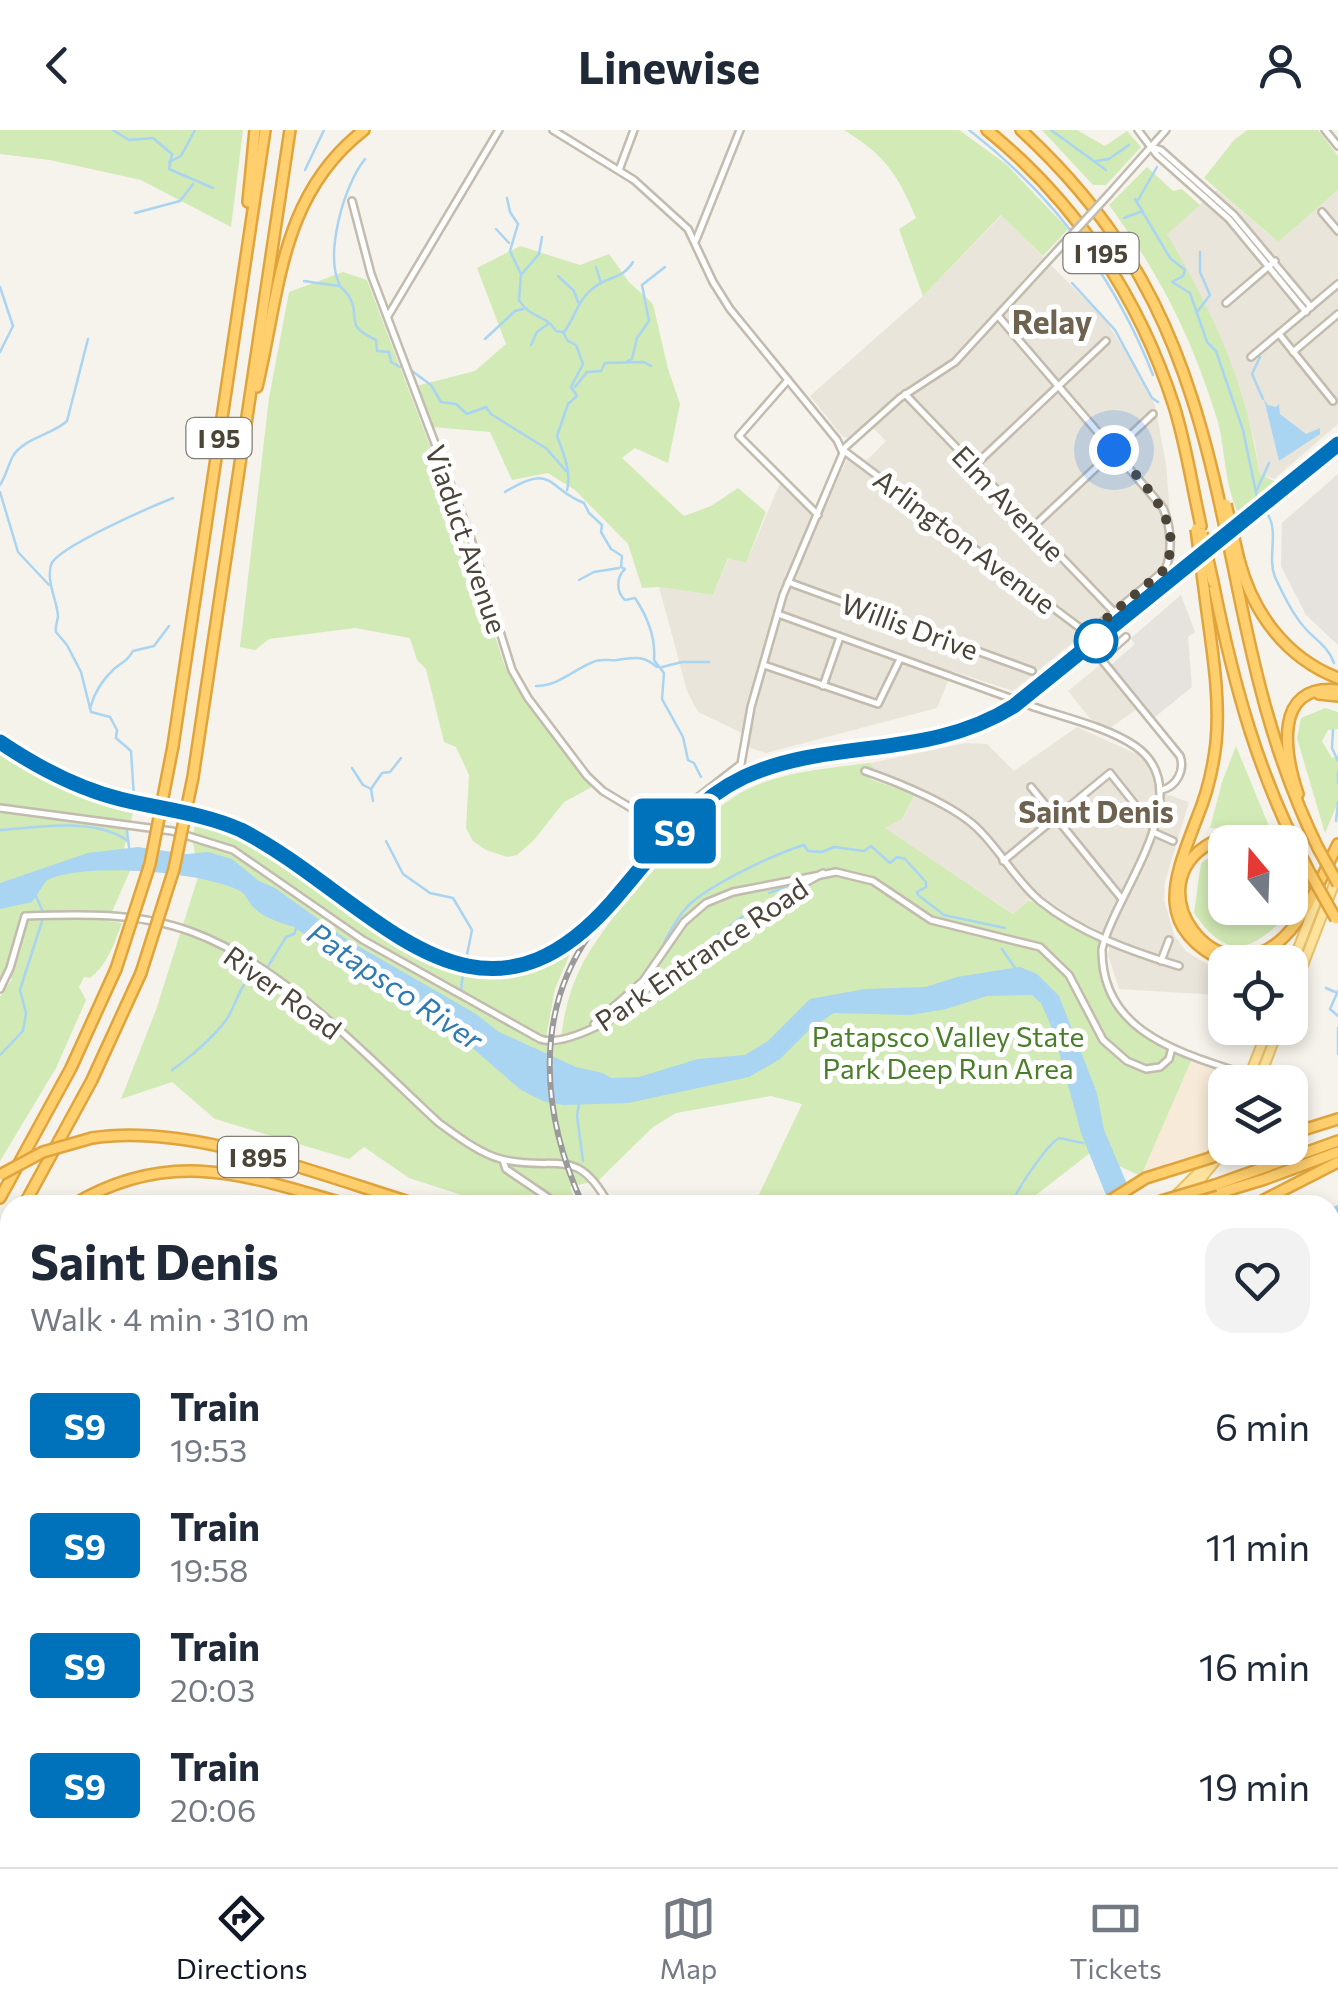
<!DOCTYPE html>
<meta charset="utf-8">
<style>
body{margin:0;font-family:Commissioner,sans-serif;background:#f2f2f3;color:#1f2937;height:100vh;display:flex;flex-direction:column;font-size:38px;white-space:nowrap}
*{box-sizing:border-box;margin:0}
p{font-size:32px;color:#747a83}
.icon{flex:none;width:55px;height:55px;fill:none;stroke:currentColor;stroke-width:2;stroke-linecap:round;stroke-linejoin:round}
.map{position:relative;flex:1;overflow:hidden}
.details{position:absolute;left:0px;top:1065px;width:1340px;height:672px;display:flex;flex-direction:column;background:#fff;border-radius:30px 30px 0 0;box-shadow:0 5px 15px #0003}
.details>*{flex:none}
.badge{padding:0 20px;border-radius:8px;font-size:35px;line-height:65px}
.needle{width:65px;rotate:341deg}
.buttons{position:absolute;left:1208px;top:695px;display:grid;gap:20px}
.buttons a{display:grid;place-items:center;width:100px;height:100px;border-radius:20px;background:#fff;box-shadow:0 5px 15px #0003;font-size:50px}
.you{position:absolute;width:50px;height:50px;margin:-25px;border:8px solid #fff;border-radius:50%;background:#1a73e8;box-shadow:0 0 0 15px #1a73e833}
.map>.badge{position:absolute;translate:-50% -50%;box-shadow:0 0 0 5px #fff}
.round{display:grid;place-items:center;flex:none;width:105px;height:105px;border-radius:30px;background:#f2f2f3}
.head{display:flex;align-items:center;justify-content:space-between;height:170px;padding:0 30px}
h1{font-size:48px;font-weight:700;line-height:75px}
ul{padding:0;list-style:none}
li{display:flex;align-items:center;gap:30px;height:120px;padding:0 30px}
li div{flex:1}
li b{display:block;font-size:38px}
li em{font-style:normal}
li .badge{min-width:110px;font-weight:700;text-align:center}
header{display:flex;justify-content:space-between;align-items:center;height:130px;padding:0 30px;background:#fff;font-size:45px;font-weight:700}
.tabs{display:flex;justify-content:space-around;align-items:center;height:140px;border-top:2px solid #e0e1e3;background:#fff;font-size:28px;color:#747a83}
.tabs a{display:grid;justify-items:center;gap:5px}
.tabs .selected{color:#111827}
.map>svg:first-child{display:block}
.residential{fill:#eae5da}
.commercial{fill:#f7ead8}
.industrial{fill:#e6e2dd}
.green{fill:#d2eab5}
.water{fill:#a9d4f2}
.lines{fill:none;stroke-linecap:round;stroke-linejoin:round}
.stream{stroke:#a9d4f2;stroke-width:2.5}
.minor-casing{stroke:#c2bbae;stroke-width:10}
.major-casing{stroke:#e6c16a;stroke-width:12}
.highway-casing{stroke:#e0a43c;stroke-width:14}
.minor{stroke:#fff;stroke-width:5}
.major{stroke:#ffe39c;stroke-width:8}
.highway{stroke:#ffcf6e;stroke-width:9}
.rail-casing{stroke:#9a9a9a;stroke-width:6}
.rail{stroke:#fff;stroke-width:2.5;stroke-dasharray:8;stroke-linecap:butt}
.minor-bridge-casing{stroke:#c2bbae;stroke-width:10;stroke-linecap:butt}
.highway-bridge-casing{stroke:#e0a43c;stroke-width:14;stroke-linecap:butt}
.minor-bridge{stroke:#fff;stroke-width:5}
.highway-bridge{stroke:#ffcf6e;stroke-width:9}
.line-casing{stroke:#fff;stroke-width:22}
.line{stroke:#0072bc;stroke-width:15}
.walk{stroke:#4b4439;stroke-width:10;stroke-dasharray:0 18}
.stop-dot{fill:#fff;stroke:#0072bc;stroke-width:5}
.labels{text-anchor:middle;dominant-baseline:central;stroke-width:10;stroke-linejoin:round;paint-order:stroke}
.shield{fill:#fff;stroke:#817c74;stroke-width:2.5}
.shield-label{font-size:25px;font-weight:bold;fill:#4b4439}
.street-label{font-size:28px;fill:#4b4439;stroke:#fff}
.park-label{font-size:28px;fill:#4a7f2a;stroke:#fff}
.neighbourhood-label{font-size:30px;font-weight:bold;fill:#6e6250;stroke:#fff}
.water-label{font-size:30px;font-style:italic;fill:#2e7ab2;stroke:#fff}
.quarter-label{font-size:32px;font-weight:bold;fill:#6e6250;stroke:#fff}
</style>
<header><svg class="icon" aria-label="back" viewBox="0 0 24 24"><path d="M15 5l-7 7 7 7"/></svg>Linewise<svg class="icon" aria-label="person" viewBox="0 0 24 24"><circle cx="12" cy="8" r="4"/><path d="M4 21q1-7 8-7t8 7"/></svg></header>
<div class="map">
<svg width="1338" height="1737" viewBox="0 0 1338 1737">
<rect width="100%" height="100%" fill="#f6f3ec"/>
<!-- residential -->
<g class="residential">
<path d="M1217,60L1278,112L1338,60V294L1274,349L1259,343L1255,313L1242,265L1166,103Z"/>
<path d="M1002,85L1105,190L1138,240L1155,275L1166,334L1174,431L1013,561L952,541L937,578L766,623L747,617L748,606L698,582L687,561L659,457L713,465L729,427L746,433L780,353L819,389L851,321L866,331L886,311L868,293L852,308L843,307L810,266L923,166Z"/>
<path d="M1101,534L1137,579L1110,598L1093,592L1068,561Z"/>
<path d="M1077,597L1139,625L1149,635L1157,661L1189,672L1165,752L1164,770L1174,805L1187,822L1219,841L1217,865L1119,859L1108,825L1111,806L1074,789L1036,762L1014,784L884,698L902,689L918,661L877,643L870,633L966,613L987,614L1014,641Z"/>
</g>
<!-- commercial -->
<g class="commercial">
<path d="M1191,931L1238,948V952H1225V989L1210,1021L1171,1032L1141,1046Z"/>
<path d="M1332,1517L1338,1519V1652L1330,1650Z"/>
</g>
<!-- industrial -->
<g class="industrial">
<path d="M1338,344V515L1306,485L1281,436L1282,393Z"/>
<path d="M1181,465L1195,502L1188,507L1192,557L1155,587L1111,535L1135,514L1131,508Z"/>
</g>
<!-- green -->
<g class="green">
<path d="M0,0H243L231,97L141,50L50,30L0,24Z"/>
<path d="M844,0H959L1006,34L1068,99L1043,126L1001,85L923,166L899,99L916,88C898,45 885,25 844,0Z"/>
<path d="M1042,0H1077L1105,16L1127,1L1141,17L1106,55H1093Z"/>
<path d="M1247,0H1318L1338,26V60L1278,112L1204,48L1234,10Z"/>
<path d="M1147,37L1173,61L1182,59L1200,75L1167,104C1212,181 1247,253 1259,343L1279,354L1240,386C1224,358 1226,320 1217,289C1191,205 1160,145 1109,75Z"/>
<path d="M520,116L580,135L609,124L629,152L653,174L668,239L680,274L668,333L635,318L622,328L684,386L711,376L738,358L766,382L746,433L728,428L713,465L659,457L642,458L628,414L575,360L548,343L512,350L490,302L432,297L416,256L475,241L506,214L477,138Z"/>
<path d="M343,142L367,150L458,390L504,534L516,557L592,657L564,672L534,710L517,725L507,727L486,720L473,711L466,698L469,645L456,617L444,612L426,539L417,530L410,508L355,498L269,509L255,520L240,517L269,268L289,162Z"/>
<path d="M1325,578L1338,582V599L1328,600L1322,611L1332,628L1338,626V672L1325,703L1297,608L1301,588Z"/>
<path d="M1236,616L1271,701L1210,698L1222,652Z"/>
<path d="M0,620L73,661L134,679L124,719L132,736L108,791L122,793C114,814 108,834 90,848L84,847L79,857L86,870L56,938L0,1031V867L12,849L3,842L0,847Z"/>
<path d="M870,633L877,643L870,649L915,665L902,689L885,698L1013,784L1029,770L1099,812C1095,879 1135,907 1191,931L1141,1046L1090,1023L1023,1075H754L802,974L771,966L676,983L653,997L599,1050L570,1057L578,1075H492L409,1048L364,1017L349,1029L215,989L172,952L121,969L156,880L199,744L192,708L196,692L225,700L253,713C287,736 321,760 354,783C427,834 486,871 572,819L555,859L546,908H561C564,883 570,858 582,835C608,785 699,681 750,658C787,641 830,638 870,633Z"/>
<path d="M1221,720L1225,721V778H1282L1288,784C1251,823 1227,831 1194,783L1201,733Z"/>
</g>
<!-- water -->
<g class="water">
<path d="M1264,269L1268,275L1276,277L1279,274L1280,284L1306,304L1320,298V304L1279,331Z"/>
<path d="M138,717L187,724L208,722L232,729L259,751L275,758L346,809L476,884L499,902L576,937L603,943L611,948L639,947L698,929L745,925L768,911L810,869L865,859L926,857L957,847L1020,837L1037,844L1059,866L1097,963L1104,1000L1136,1075H1110L1081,1003L1054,903L1041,873L1032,865L987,866L946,879L911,885L834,883L811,898L780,929L749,947L628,973L563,975L543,971L521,960L462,909L434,894L294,797C281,793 263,788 253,777C247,770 247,764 238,760C202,742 81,731 46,751L32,772L0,779V753L88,723Z"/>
<path d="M1338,1075V1291L1330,1282V1143L1337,1137L1330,1133V1078Z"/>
</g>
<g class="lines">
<!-- stream -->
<g class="stream">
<path d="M113,0L129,10L153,8L172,24L169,39L213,58"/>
<path d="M969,0C1052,64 1114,146 1153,245"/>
<path d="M1051,0L1106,40"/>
<path d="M365,29C344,55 324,124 340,156C343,160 348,163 350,168C361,189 343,195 376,210L377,221L389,222L391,232L400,237"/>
<path d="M1096,31L1109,29L1129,15"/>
<path d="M169,32L181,26L195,0"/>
<path d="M305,40L324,0"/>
<path d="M507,68L510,82L518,94L510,121L521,144"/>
<path d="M1135,69L1170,128L1185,140L1183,146L1172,152L1190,163L1207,212L1216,221L1243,300L1258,372"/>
<path d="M1138,70L1157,37"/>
<path d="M135,83L180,71L193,54"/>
<path d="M1124,88L1143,81"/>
<path d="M496,99L509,113"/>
<path d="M542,107L539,124L521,145L519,170C529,188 547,185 556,201L563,202L568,211L576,215L583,234L571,257L577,266L568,274L557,306C563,322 572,343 567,360"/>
<path d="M596,137L601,153"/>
<path d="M558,146L574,161L578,172"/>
<path d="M304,151C316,153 326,154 339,156"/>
<path d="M1072,153L1115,200L1152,268L1158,272"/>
<path d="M0,157L13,196L0,222"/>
<path d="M1197,182L1210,165L1200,142V122"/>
<path d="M564,202C575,188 577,171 592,159C608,145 621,151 633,132"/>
<path d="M485,209L515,181L523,179"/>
<path d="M531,215L537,202L548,194"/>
<path d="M1260,227L1252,244L1263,269"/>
<path d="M626,232L632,229L637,208L649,191L642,155L665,137"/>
<path d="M408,238L431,255L441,272L456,274L467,284L486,277L491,284L547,319L566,341"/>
<path d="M575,257L587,242L601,241L605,233L644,232L651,236"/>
<path d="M0,355C6,346 8,335 13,326C24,308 52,305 67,291L88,209"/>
<path d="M0,362L18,422L49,455"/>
<path d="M505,362C554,332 546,358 584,373L589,383L602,395L601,402L611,419L622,426L621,437L625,439C616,447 616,462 625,470L635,468C647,486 656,507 654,530L664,543L662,569L683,607L688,630L694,633L701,647"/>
<path d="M1256,362L1269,333"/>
<path d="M1268,385C1279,402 1267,427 1275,447C1283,464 1292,483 1304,497C1315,510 1328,516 1334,533"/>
<path d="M579,450L594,442L619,438"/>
<path d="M662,537L682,532H709"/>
<path d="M536,556C558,556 573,540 593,532C601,528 609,531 617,530C633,528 642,524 657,537"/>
<path d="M90,578C94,564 103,549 114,539C122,532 127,532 133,521L154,516L169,496"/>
<path d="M1333,600L1332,618L1338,631"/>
<path d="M352,638L363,655L371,659L373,671"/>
<path d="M1338,642V653"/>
<path d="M371,659L382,643L390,642L401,628"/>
<path d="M134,668L131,621L116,608L117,600L110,587L91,582L81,542L67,515L56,502C55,497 57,492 58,487C58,472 46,453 51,435C55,418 153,376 173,368"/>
<path d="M1336,691L1338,672"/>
<path d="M0,700C39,697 95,687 128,711"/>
<path d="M127,701L129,717"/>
<path d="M386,711L403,744L430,763L453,768L472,800L466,830"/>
<path d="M34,762L43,782"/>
<path d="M769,763L793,754"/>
<path d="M664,813C671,799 679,784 691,773C716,752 772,725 804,715L808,721L822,722L834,717L864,721L871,716L890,733L897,727L905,729L926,752V757L917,762L918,765L944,785L1005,798"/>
<path d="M1002,819L1015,838"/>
<path d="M267,838L286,807L294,804L296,799"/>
<path d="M673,839L759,774"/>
<path d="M1326,858L1335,862"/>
<path d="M461,861L463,843"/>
<path d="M1338,861L1330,879L1338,886"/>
<path d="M1338,898V924"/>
<path d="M0,925L23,901L26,883L20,860L43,788"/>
<path d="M172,940C188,929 215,906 226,890C237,875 238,854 256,844"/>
<path d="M579,973L577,986L583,1031"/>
<path d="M1012,1075C1015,1061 1047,1015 1059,1008L1083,1013"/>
<path d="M399,1737L406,1728"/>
</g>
<!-- minor casing -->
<g class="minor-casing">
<g id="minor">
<path d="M1138,0L1157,25L1229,89L1306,182"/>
<path d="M1325,0L1338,16"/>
<path d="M1154,18L1161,20L1234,85L1311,177"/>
<path d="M619,40L634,0"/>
<path d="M1110,63L1166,0"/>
<path d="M352,71L371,144L470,406L512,540L528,568L587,646L603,661L661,696L741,634L751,577L783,465L843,323L837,310L730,179L713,152L688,99L634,50L553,0"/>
<path d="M1322,82L1338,101"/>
<path d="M696,110L740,0"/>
<path d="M1226,173L1275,131"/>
<path d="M388,186L499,0"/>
<path d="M1279,204L1333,271"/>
<path d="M1293,222L1338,184"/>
<path d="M1251,227L1338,154"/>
<path d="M788,250L739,306L818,385"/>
<path d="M905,264L1114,482"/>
<path d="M842,320L900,268L955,232L1056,122"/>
<path d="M843,320L1088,504L1165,440C1173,422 1171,396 1163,378L999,187"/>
<path d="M974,336L1106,211"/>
<path d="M1032,398L1153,284"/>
<path d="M788,452L1032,541"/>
<path d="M778,484L1010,568"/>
<path d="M1126,507L1101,529L1180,626C1185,640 1177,656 1162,660"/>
<path d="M764,535L878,574L900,529"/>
<path d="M823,556L840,507"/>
<path d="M1034,577C1066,588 1107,597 1135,616C1202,662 1115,763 1102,819C1101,909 1192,925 1259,949"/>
<path d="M865,641C897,652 957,676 980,701C1002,723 1016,751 1040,771C1080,803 1130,821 1179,836"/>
<path d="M1031,657L1122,769"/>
<path d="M0,678L172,701L233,720L363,810L540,909C589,927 753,790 798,757L823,743"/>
<path d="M1153,702L1173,711"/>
<path d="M1003,731L1110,643L1153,697"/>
<path d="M1161,831L1169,810"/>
<path d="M0,859L10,838L25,786C80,784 139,782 192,802C285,836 367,927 439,993C456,1005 480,1024 501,1029C556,1043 576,1013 609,1075"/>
<path d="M594,894L643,851L684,792L706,773L733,762L836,742L873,751L931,790L1040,817L1069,845L1103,910L1127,931L1146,939L1160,937L1169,929L1172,918"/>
<path d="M503,1030L506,1039L559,1075"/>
<path d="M0,1421L10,1417"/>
<path d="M1330,1449L1338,1447"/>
<path d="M800,1728L801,1737"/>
<path d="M1043,1728L1047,1737"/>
<path d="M609,1737L622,1728"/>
</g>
</g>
<!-- major casing -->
<g class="major-casing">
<g id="major">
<path d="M1290,840L1320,761"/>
<path d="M1290,869L1338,744"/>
<path d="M1247,952L1268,898"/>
<path d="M1258,952L1279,898"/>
<path d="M1191,1061L1226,1018"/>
<path d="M1166,1075L1202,1039L1225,1005"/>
<path d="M455,1737L464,1728"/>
</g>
</g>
<!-- highway casing -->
<g class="highway-casing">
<g id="highway">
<path d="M987,0C1076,72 1139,167 1174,276C1186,314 1192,356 1201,396"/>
<path d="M1021,0C1141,110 1187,222 1221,379"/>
<path d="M248,72L255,0"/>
<path d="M257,257C280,160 280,65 364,0"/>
<path d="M1239,430C1253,483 1286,528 1338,548"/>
<path d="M1233,435C1253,535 1273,626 1318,718"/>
<path d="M1213,452C1234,557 1259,648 1310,743"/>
<path d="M1204,458C1210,509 1221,562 1216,613C1213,639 1207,664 1197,688C1174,749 1152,797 1225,832"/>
<path d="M1319,564L1338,566"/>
<path d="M173,616L265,0"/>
<path d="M193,647L290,0"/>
<path d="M1298,664C1285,625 1272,553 1338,560"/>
<path d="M1270,712C1251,703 1230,703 1211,713C1133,756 1217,872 1284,807C1309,782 1322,745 1338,714"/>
<path d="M1290,729L1306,752"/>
<path d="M1290,850L1296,852"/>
<path d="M1290,862L1292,863"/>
<path d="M1290,1004L1338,989"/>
<path d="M92,1008C190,992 325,1047 419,1075"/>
<path d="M1215,1055L1338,1011"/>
<path d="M0,1068L71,938L116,839"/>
<path d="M24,1075L92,950L141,843"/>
<path d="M73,1075C171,1016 248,1046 349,1075"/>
<path d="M1180,1075L1265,1049L1338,1022"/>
<path d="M1254,1075L1338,1032"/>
<path d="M0,1119L10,1100"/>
<path d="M0,1149L10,1134"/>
</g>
</g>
<!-- minor -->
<use href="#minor" class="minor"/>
<!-- major -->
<use href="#major" class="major"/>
<!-- highway -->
<use href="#highway" class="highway"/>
<!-- rail casing -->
<g class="rail-casing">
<g id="rail">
<path d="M0,612C37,637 76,658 120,669C160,679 203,684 241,700C371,766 473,930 612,772C651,727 689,673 744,647C832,607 927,631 1014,576L1338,314"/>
<path d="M583,1075C543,989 532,886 590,804"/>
<path d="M1207,1728L1209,1737"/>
</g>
</g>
<!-- rail -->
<use href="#rail" class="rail"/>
<!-- minor-bridge casing -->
<g class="minor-bridge-casing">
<g id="minor-bridge">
<path d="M1056,122L1110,63"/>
<path d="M1010,568L1034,577"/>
</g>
</g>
<!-- highway-bridge casing -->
<g class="highway-bridge-casing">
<g id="highway-bridge">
<path d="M1226,374L1239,430"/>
<path d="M1221,379L1233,435"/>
<path d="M1196,399L1204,458"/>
<path d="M1202,403L1213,452"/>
<path d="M1318,718L1338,754"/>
<path d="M1310,743L1336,789"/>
<path d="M116,839L150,734L173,616"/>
<path d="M141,843L174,739L193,647"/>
<path d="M0,1045L43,1022L92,1008"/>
<path d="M1103,1075L1146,1048L1242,1018"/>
<path d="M1148,1075L1215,1055"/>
</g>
</g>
<!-- minor-bridge -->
<use href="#minor-bridge" class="minor-bridge"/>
<!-- highway-bridge -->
<use href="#highway-bridge" class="highway-bridge"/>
</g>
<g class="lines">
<!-- line casing -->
<g class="line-casing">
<path id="line" d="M0,612C37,637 76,658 120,669C160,679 203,683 241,700C370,766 473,930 612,772C651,727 689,673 744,647C832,607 926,631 1014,576L1338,314"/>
</g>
<!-- line -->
<use href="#line" class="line"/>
<!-- walk -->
<path class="walk" d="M1096,511L1088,504L1164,440C1188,392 1142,353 1114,320"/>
</g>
<!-- markers -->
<circle class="stop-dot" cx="1096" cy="511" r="20"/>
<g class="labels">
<!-- shield labels -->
<g class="shield">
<rect x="1063.5" y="103" width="75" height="40" rx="8"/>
<rect x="186.5" y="288" width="65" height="40" rx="8"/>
<rect x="218" y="1007" width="80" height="40" rx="8"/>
</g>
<g class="shield-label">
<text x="1101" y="123">I 195</text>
<text x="219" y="308">I 95</text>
<text x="258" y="1027">I 895</text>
</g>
<!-- street labels -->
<g class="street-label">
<text transform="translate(1009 373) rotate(46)">Elm Avenue</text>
<text transform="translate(467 409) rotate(71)">Viaduct Avenue</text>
<text transform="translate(965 411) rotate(37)">Arlington Avenue</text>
<text transform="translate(910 496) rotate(20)">Willis Drive</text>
<text transform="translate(701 824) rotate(-34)">Park Entrance Road</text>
<text transform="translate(283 862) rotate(36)">River Road</text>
</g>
<!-- park labels -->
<g class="park-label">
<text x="948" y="906">Patapsco Valley State<tspan x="948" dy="32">Park Deep Run Area</tspan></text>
</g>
<!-- neighbourhood labels -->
<g class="neighbourhood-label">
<text x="1096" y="680">Saint Denis</text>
</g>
<!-- water labels -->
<g class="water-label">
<text transform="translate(396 855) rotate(34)">Patapsco River</text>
</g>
<!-- quarter labels -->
<g class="quarter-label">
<text x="1052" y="191">Relay</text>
</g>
</g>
</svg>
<div class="buttons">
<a><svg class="needle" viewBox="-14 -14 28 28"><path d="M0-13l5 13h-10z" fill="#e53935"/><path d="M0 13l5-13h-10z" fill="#747a83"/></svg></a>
<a><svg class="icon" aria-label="locate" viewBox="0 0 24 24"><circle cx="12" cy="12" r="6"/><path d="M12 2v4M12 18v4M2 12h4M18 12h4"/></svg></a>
<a><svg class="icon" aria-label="layers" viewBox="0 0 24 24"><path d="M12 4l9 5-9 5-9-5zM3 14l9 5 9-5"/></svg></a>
</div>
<div class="you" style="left:1114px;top:320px"></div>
<b class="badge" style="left:675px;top:701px;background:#0072bc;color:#fff">S9</b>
<section class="details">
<div class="head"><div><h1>Saint Denis</h1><p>Walk · 4 min · 310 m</p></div><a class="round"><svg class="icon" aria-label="heart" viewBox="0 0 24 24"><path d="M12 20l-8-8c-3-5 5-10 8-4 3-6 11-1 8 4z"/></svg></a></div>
<ul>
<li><span class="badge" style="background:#0072bc;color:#fff">S9</span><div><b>Train</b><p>19:53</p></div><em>6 min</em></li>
<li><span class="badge" style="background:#0072bc;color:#fff">S9</span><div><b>Train</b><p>19:58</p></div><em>11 min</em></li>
<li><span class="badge" style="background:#0072bc;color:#fff">S9</span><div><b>Train</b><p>20:03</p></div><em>16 min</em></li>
<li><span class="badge" style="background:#0072bc;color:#fff">S9</span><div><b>Train</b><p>20:06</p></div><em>19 min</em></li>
</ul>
</section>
</div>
<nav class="tabs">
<a class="selected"><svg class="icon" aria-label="directions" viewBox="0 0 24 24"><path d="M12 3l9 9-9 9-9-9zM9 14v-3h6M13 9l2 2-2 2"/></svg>Directions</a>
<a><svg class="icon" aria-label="map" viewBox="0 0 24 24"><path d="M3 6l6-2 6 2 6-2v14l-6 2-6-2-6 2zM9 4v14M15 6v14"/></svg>Map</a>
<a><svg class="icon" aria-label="tickets" viewBox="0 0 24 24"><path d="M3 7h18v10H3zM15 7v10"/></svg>Tickets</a>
</nav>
